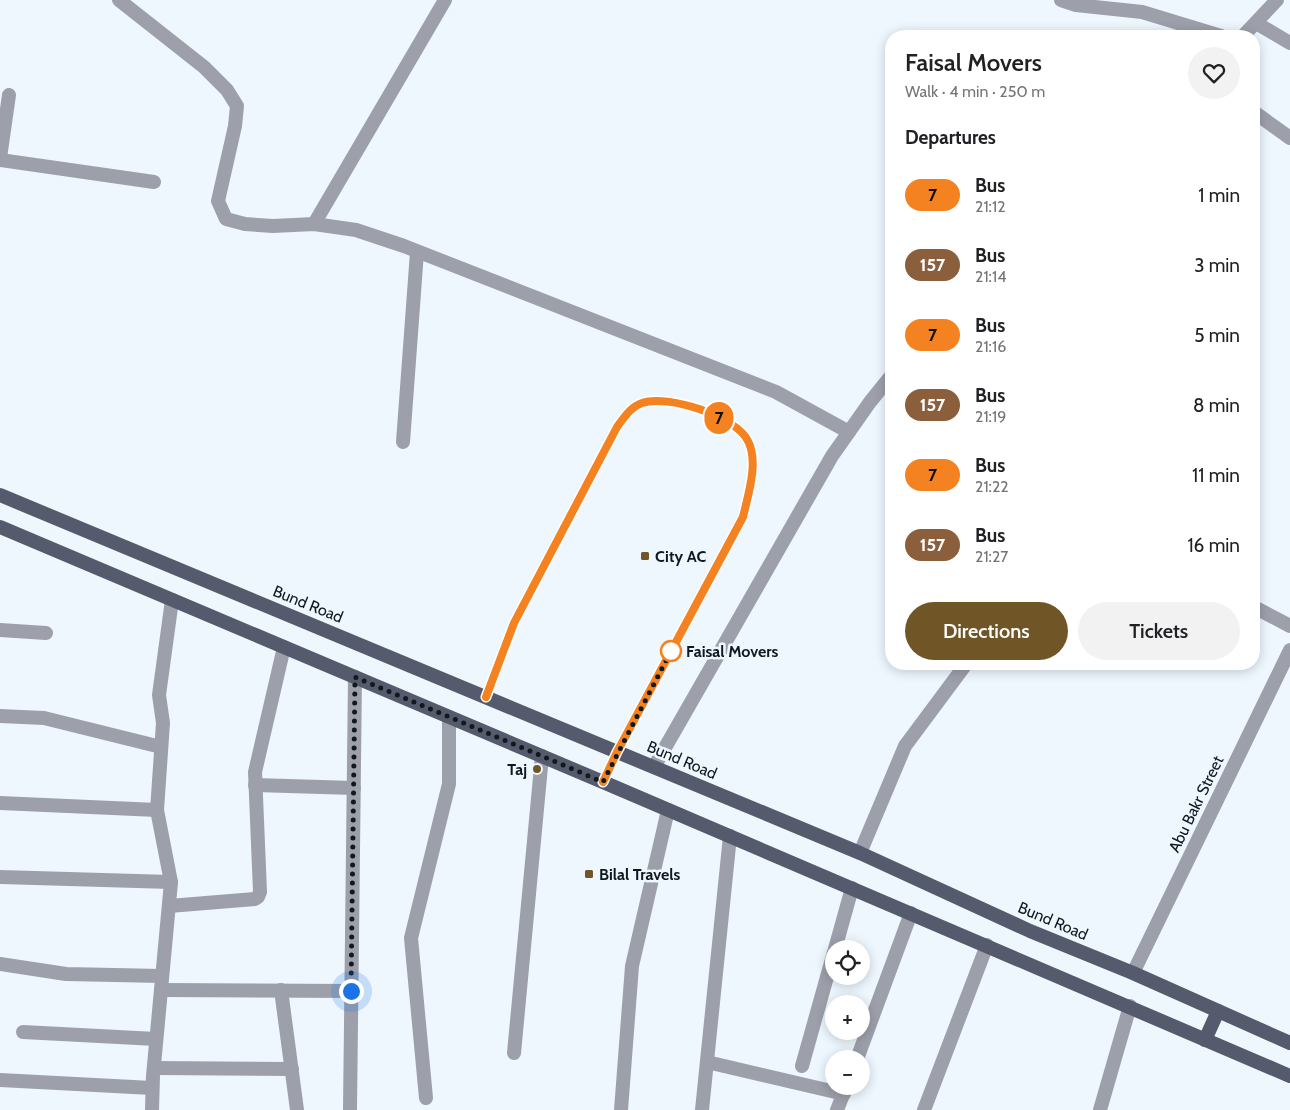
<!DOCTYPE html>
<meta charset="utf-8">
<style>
body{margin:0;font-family:Cabin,sans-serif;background:#f2f2f2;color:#202124;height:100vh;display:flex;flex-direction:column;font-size:19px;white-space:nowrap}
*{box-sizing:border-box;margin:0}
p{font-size:16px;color:#757577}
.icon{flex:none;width:28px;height:28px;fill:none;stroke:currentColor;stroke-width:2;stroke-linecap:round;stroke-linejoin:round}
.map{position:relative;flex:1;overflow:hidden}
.panel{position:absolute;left:885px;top:30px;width:375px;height:640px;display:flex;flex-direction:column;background:#fff;border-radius:20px;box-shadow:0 2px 12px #0003}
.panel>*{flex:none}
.badge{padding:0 10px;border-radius:16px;font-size:18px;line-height:32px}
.fabs{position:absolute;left:825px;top:940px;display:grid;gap:10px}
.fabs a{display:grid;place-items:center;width:45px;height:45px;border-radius:50%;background:#fff;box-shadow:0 2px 12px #0003;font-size:25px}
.you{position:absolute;width:25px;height:25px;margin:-12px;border:4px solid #fff;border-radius:50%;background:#1a73e8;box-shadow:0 0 0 8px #1a73e833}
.map>.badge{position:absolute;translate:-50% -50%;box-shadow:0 0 0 2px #fff}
h2{padding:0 20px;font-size:19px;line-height:45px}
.round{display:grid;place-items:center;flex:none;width:52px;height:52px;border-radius:26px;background:#f2f2f2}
.head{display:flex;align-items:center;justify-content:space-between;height:85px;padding:0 20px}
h1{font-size:24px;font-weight:600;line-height:38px}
.button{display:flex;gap:10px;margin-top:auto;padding:10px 20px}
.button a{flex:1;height:58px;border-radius:30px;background:#705527;color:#fff;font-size:20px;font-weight:600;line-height:58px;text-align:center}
.button a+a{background:#f2f2f2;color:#202124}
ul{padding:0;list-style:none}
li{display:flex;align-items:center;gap:15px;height:70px;padding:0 20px}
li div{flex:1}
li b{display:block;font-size:19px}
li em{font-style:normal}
li .badge{min-width:55px;font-weight:700;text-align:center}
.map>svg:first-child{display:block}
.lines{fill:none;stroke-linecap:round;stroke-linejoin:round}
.service{stroke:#9da0aa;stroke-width:8}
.minor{stroke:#9da0aa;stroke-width:14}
.tertiary{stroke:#9da0aa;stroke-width:14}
.primary{stroke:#555b6c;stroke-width:14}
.line-casing{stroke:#fff;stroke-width:11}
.line{stroke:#f58220;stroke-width:8}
.walk{stroke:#11191f;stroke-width:5;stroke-dasharray:0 9}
.poi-dot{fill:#705527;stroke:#eef7fe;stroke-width:2}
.stop-dot{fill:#fff;stroke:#f58220;stroke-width:2.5}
.labels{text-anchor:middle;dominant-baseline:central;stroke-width:5;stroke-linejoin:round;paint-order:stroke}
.poi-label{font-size:16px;font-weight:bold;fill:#11191f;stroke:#eef7fe;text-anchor:start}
.street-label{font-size:16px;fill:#11191f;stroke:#eef7fe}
.stop-label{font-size:16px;font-weight:bold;fill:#11191f;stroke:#eef7fe;text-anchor:start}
</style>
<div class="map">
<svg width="1290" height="1110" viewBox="0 0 1290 1110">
<rect width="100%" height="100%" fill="#eef7fe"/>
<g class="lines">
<!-- service -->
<path class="service" d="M486,697L514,623L617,427C624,418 630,407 641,403C667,394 736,416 748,441C759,462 748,495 743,517L617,752L603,782"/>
<!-- minor -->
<g class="minor">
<path d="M119,0L204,67L227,90L237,106L235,126L218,201L226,219L245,224L273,226L314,224L356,230L404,246L776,392L849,432"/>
<path d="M1061,0L1076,5L1142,12L1221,36"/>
<path d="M1256,23L1290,43"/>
<path d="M1243,36L1277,0"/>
<path d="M1254,112L1290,138"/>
<path d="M0,158L9,95"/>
<path d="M0,160L154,182"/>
<path d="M314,224L445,0"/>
<path d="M403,442L417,252"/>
<path d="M1254,607L1290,626"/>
<path d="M0,630L46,633"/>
<path d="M0,716L44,718L161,747"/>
<path d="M654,767L832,456L870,402L891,376"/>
<path d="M255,785L354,788"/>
<path d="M0,803L157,810"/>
<path d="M860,853L905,746L966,664"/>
<path d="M0,877L171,882"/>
<path d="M169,906L255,899L258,897L260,892L255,772L284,647"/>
<path d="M835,949L852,888"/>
<path d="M0,964L66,974L162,976"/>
<path d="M161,990L351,991"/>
<path d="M281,990L297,1110"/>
<path d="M23,1032L156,1039"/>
<path d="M514,1053L542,756"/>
<path d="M857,1059L911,913"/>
<path d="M707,1062L844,1094"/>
<path d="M802,1066L834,952"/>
<path d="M154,1068L292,1069"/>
<path d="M0,1080L152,1088"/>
<path d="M426,1098L411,938L449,784V717"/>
<path d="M152,1110L153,1076L171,882L157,810L163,723L159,695L172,600"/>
<path d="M350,1110L355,677"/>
<path d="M621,1110L632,966L668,810"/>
<path d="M702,1110L730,836"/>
<path d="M837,1110L846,1087"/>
<path d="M924,1110L987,945"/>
</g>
<!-- tertiary -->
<g class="tertiary">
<path d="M1133,973L1290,650"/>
<path d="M1100,1110L1130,1006"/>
</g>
<!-- primary -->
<g class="primary">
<path d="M0,495L860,853L1030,931L1133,973L1290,1043"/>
<path d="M0,527L603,782L1290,1076"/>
<path d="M1205,1040L1218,1011"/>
</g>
</g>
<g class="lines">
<!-- line casing -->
<g class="line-casing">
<path id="line" d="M486,697L514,623L617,427C624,418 630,407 642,403C667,394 736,416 748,441C759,462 748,495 743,517L617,752L603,782"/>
</g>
<!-- line -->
<use href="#line" class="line"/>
<!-- walk -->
<path class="walk" d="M351,991L355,677L603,782L671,651"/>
</g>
<!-- markers -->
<g class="poi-dot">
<rect x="640" y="551" width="10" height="10" rx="2.5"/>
<circle cx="537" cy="769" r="5"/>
<rect x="584" y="869" width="10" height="10" rx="2.5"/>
</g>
<circle class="stop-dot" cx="671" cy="651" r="10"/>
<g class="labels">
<!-- poi labels -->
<g class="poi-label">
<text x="655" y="556">City AC</text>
<text x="527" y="769" text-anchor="end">Taj</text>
<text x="599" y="874">Bilal Travels</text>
</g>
<!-- street labels -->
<g class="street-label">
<text transform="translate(308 604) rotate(22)">Bund Road</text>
<text transform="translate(682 760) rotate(23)">Bund Road</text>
<text transform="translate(1196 804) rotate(-64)">Abu Bakr Street</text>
<text transform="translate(1053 921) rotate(23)">Bund Road</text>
</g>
<!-- stop labels -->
<g class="stop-label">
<text x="686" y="651">Faisal Movers</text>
</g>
</g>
</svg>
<div class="fabs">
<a><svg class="icon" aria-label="locate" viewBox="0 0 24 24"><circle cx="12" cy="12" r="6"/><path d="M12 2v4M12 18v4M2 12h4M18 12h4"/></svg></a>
<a>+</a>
<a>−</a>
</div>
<div class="you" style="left:351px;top:991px"></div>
<b class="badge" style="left:719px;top:418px;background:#f58220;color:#111">7</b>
<section class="panel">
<div class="head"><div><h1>Faisal Movers</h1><p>Walk · 4 min · 250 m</p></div><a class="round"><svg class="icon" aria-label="heart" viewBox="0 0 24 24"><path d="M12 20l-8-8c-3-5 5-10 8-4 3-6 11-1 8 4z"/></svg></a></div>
<h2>Departures</h2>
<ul>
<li><span class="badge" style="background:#f58220;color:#111">7</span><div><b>Bus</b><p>21:12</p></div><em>1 min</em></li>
<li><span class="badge" style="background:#8b5e3c;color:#fff">157</span><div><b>Bus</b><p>21:14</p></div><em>3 min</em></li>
<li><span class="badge" style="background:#f58220;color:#111">7</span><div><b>Bus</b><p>21:16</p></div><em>5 min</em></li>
<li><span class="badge" style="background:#8b5e3c;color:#fff">157</span><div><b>Bus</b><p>21:19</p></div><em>8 min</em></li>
<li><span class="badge" style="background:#f58220;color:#111">7</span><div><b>Bus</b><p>21:22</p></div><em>11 min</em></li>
<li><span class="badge" style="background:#8b5e3c;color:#fff">157</span><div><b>Bus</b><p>21:27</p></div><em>16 min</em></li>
</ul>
<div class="button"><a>Directions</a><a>Tickets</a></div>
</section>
</div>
